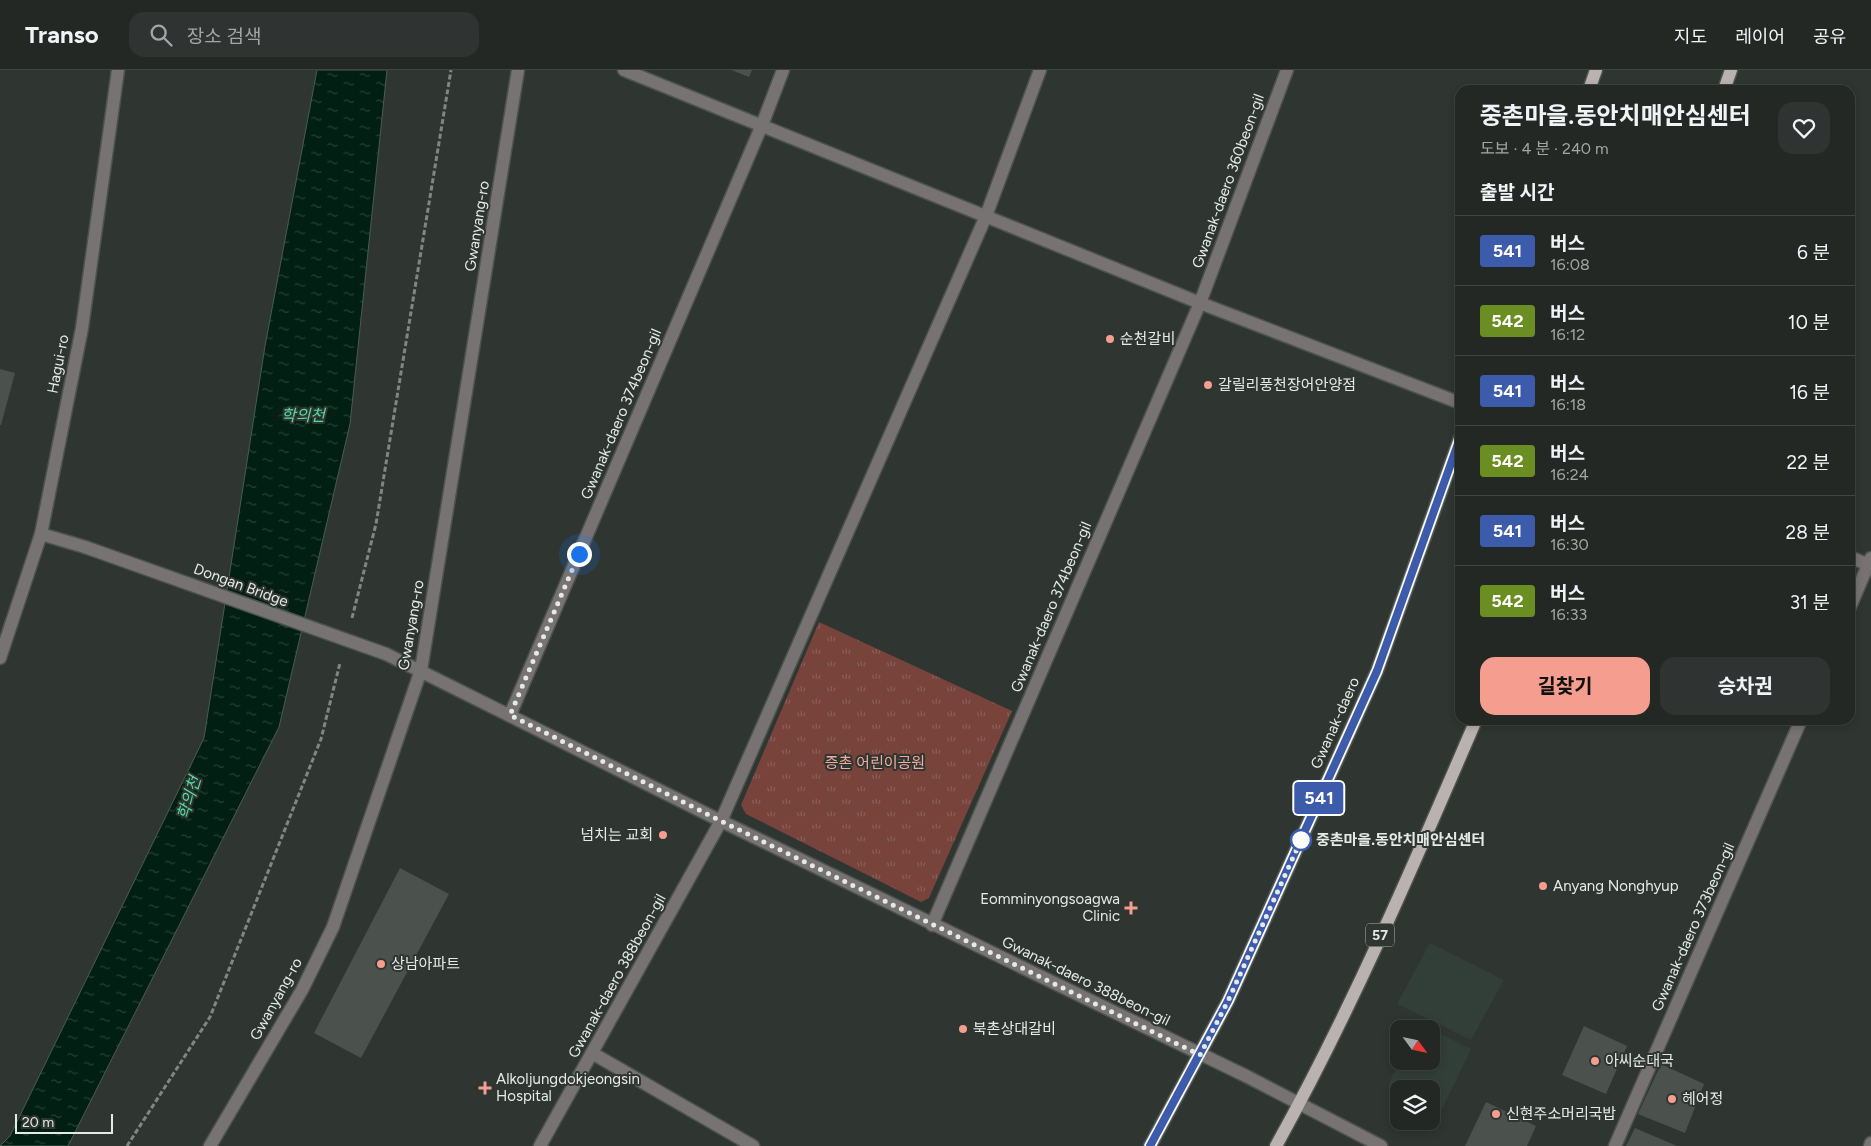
<!DOCTYPE html>
<html lang="ko">
<meta charset="utf-8">
<style>
body{margin:0;font-family:Figtree,"Noto Sans KR",sans-serif;background:#2f3432;color:#f1f3f6;height:100vh;display:flex;flex-direction:column;font-size:19px;white-space:nowrap}
*{box-sizing:border-box;margin:0}
p{font-size:16px;color:#a3a6a7}
.icon{flex:none;width:28px;height:28px;fill:none;stroke:currentColor;stroke-width:2;stroke-linecap:round;stroke-linejoin:round}
.map{position:relative;flex:1;overflow:hidden}
.details{position:absolute;left:1455px;top:15px;width:400px;height:640px;display:flex;flex-direction:column;background:#232825;border-radius:15px;box-shadow:0 2px 8px #0003,0 0 0 1px #404442}
.details>*{flex:none}
.badge{padding:0 10px;border-radius:4px;font-size:18px;line-height:32px}
.needle{width:32px;rotate:123deg}
.controls{position:absolute;left:1390px;top:950px;display:grid;gap:10px}
.controls a{display:grid;place-items:center;width:50px;height:50px;border-radius:10px;background:#232825;box-shadow:0 2px 8px #0003,0 0 0 1px #404442;font-size:25px}
.scale{position:absolute;left:15px;bottom:12px;width:98px;box-sizing:border-box;padding-left:5px;border:2px solid #e6eae7;border-top:0;font-size:14px;line-height:18px;white-space:nowrap;color:#e6eae7;-webkit-text-stroke:4px #2f3531;paint-order:stroke}
.you{position:absolute;width:25px;height:25px;margin:-12px;border:4px solid #fff;border-radius:50%;background:#1a73e8;box-shadow:0 0 0 8px #1a73e833}
.map>.badge{position:absolute;translate:-50% -50%;box-shadow:0 0 0 2px #fff}
h2{padding:0 25px;font-size:19px;line-height:45px}
.round{display:grid;place-items:center;flex:none;width:52px;height:52px;border-radius:15px;background:#2f3432}
.overview{display:flex;align-items:center;justify-content:space-between;height:85px;padding:0 25px}
h1{font-size:24px;font-weight:700;line-height:38px}
.cta{display:flex;gap:10px;margin-top:auto;padding:10px 25px}
.cta a{flex:1;height:58px;border-radius:15px;background:#f59d8f;color:#111;font-size:20px;font-weight:700;line-height:58px;text-align:center}
.cta a+a{background:#2f3432;color:#f1f3f6}
ul{padding:0;list-style:none}
li{display:flex;align-items:center;gap:15px;height:70px;padding:0 25px;border-top:1px solid #404442}
li div{flex:1}
li b{display:block;font-size:19px}
li em{font-style:normal}
li .badge{min-width:55px;font-weight:700;text-align:center}
header{display:flex;align-items:center;gap:30px;box-sizing:border-box;height:70px;padding:0 25px;background:#232825;border-bottom:1px solid #404442}
header strong{font-size:24px}
nav{display:flex;gap:28px;margin-inline-start:auto;font-size:18px}
.search{width:350px;height:45px;background:#2f3432;display:flex;align-items:center;gap:12px;box-sizing:border-box;padding:0 18px;border-radius:15px;color:#a3a6a7;font-size:19px}
.map>svg:first-child{display:block}
.built{fill:#323f38}
.grass{fill:url(#grass-tufts)}
.water{fill:url(#water-ripples);stroke:#465d53}
.building{fill:#4b524e}
.lines{fill:none;stroke-linecap:round;stroke-linejoin:round}
.minor-casing{stroke:#4c524e;stroke-width:15}
.major-casing{stroke:#4c524e;stroke-width:15}
.path{stroke:#818682;stroke-width:3;stroke-dasharray:5 2.5;stroke-linecap:butt}
.minor{stroke:#777372;stroke-width:12}
.major{stroke:#bab2b1;stroke-width:12}
.minor-bridge-casing{stroke:#4c524e;stroke-width:15;stroke-linecap:butt}
.minor-bridge{stroke:#777372;stroke-width:12}
.line-casing{stroke:#fff;stroke-width:11}
.line{stroke:#3d5bab;stroke-width:8}
.walk{stroke:#e6eae7;stroke-width:5;stroke-dasharray:0 9}
.poi-dot{fill:#f59d8f;stroke:#2f3531;stroke-width:2}
.stop-dot{fill:#fff;stroke:#3d5bab;stroke-width:2.5}
.labels{text-anchor:middle;dominant-baseline:central;stroke-width:4;stroke-linejoin:round;paint-order:stroke}
.shield{fill:#2f3531;stroke:#afb4b0;stroke-width:1}
.shield-label{font-size:14px;font-weight:bold;fill:#e6eae7}
.street-label{font-size:15px;fill:#e6eae7;stroke:#2f3531}
.poi-label{font-size:15px;fill:#e6eae7;stroke:#2f3531;text-anchor:start}
.park-label{font-size:15px;fill:#f2a99d;stroke:#2f3531}
.stop-label{font-size:15px;font-weight:bold;fill:#e6eae7;stroke:#2f3531;text-anchor:start}
.water-label{font-size:16px;font-style:italic;fill:#53dda1;stroke:#2f3531}
</style>
<header>
<strong>Transo</strong>
<div class="search"><svg class="icon" aria-label="search" viewBox="0 0 24 24"><circle cx="10" cy="10" r="6"/><path d="M15 15l6 6"/></svg>장소 검색</div>
<nav><a>지도</a><a>레이어</a><a>공유</a></nav>
</header>
<div class="map">
<svg width="1871" height="1076" viewBox="0 0 1871 1076">
<defs>
<pattern id="grass-tufts" width="24" height="20" patternUnits="userSpaceOnUse" patternTransform="scale(1.25)"><rect width="24" height="20" fill="#77433b"/><path d="M3 7l-1-3M5 7V3M7 7l1-3M15 17l-1-3M17 17v-4M19 17l1-3" fill="none" stroke="#8a5e57"/></pattern>
<pattern id="water-ripples" width="26" height="14" patternUnits="userSpaceOnUse" patternTransform="scale(1.25)"><rect width="26" height="14" fill="#012013"/><path d="M2 4q2-2 4 0t4 0M15 11q2-2 4 0t4 0" fill="none" stroke="#264135"/></pattern>
</defs>
<rect width="100%" height="100%" fill="#2f3531"/>
<!-- built -->
<g class="built">
<path d="M1430,873L1504,910L1471,970L1397,934Z"/>
<path d="M1431,959L1471,979L1431,1062L1411,1051H1431V1019H1399V1037L1388,1015L1400,991H1431Z"/>
</g>
<!-- grass -->
<path class="grass" d="M819,552L1012,641L929,828L921,832L746,744L741,735Z"/>
<!-- water -->
<path class="water" d="M317,0H387L350,354L279,657L68,1076H0L10,1066L204,668L265,276Z"/>
<!-- building -->
<g class="building">
<path d="M731,0H752L749,7Z"/>
<path d="M0,299L15,303L1,355H0Z"/>
<path d="M400,798L449,824L361,988L314,963Z"/>
<path d="M1584,956L1627,976L1606,1024L1562,1005Z"/>
<path d="M1661,994L1704,1014L1685,1063L1638,1044Z"/>
<path d="M1486,1032L1536,1056L1527,1076H1465Z"/>
<path d="M1635,1058L1677,1076H1626Z"/>
</g>
<g class="lines">
<!-- minor casing -->
<g class="minor-casing">
<g id="minor">
<path d="M624,0L1200,233L1460,333"/>
<path d="M41,464L85,477"/>
<path d="M1850,487L1871,496"/>
<path d="M1850,537L1871,488"/>
<path d="M386,584L721,751L1248,1007L1381,1076"/>
<path d="M0,588L41,464L82,258L118,0"/>
<path d="M510,645L762,55L783,0"/>
<path d="M932,855L1200,233L1287,0"/>
<path d="M592,983L753,1076"/>
<path d="M210,1076L302,920L333,857L421,600L518,0"/>
<path d="M540,1076L721,751L986,146L1040,0"/>
<path d="M1615,1076L1801,650"/>
<path d="M1870,1076L1871,1073"/>
</g>
</g>
<!-- major casing -->
<g class="major-casing">
<g id="major">
<path d="M1589,20L1596,0"/>
<path d="M1724,20L1731,0"/>
<path d="M1150,1076L1228,931L1377,601L1460,368"/>
<path d="M1276,1076C1352,939 1414,794 1476,650"/>
</g>
</g>
<!-- path -->
<g class="path">
<path d="M352,548L376,454L451,0"/>
<path d="M127,1076L210,947L321,669L340,593"/>
</g>
<!-- minor -->
<use href="#minor" class="minor"/>
<!-- major -->
<use href="#major" class="major"/>
<!-- minor-bridge casing -->
<g class="minor-bridge-casing">
<path id="minor-bridge" d="M85,477L386,584"/>
</g>
<!-- minor-bridge -->
<use href="#minor-bridge" class="minor-bridge"/>
</g>
<g class="lines">
<!-- line casing -->
<g class="line-casing">
<path id="line" d="M1150,1076L1228,931L1377,601L1460,368"/>
</g>
<!-- line -->
<use href="#line" class="line"/>
<!-- walk -->
<path class="walk" d="M579,484L510,645L721,751L1200,985L1228,931L1301,770"/>
</g>
<!-- markers -->
<g class="poi-dot">
<circle cx="1110" cy="269" r="5"/>
<circle cx="1208" cy="315" r="5"/>
<circle cx="663" cy="765" r="5"/>
<circle cx="1543" cy="816" r="5"/>
<path d="M1128.5 830.5h5v5h5v5h-5v5h-5v-5h-5v-5h5z"/>
<circle cx="381" cy="894" r="5"/>
<circle cx="963" cy="959" r="5"/>
<circle cx="1595" cy="991" r="5"/>
<path d="M482.5 1010.5h5v5h5v5h-5v5h-5v-5h-5v-5h5z"/>
<circle cx="1672" cy="1029" r="5"/>
<circle cx="1496" cy="1044" r="5"/>
</g>
<circle class="stop-dot" cx="1301" cy="770" r="10"/>
<g class="labels">
<!-- shield labels -->
<rect class="shield" x="1366" y="853.5" width="28" height="23" rx="4"/>
<g class="shield-label">
<text x="1380" y="865">57</text>
</g>
<!-- street labels -->
<g class="street-label">
<text transform="translate(1228 111) rotate(-70)">Gwanak-daero 360beon-gil</text>
<text transform="translate(477 156) rotate(-81)">Gwanyang-ro</text>
<text transform="translate(58 294) rotate(-79)">Hagui-ro</text>
<text transform="translate(621 344) rotate(-67)">Gwanak-daero 374beon-gil</text>
<text transform="translate(241 515) rotate(20)">Dongan Bridge</text>
<text transform="translate(1051 537) rotate(-67)">Gwanak-daero 374beon-gil</text>
<text transform="translate(411 555) rotate(-80)">Gwanyang-ro</text>
<text transform="translate(1335 653) rotate(-66)">Gwanak-daero</text>
<text transform="translate(1693 857) rotate(-66)">Gwanak-daero 373beon-gil</text>
<text transform="translate(617 906) rotate(-61)">Gwanak-daero 388beon-gil</text>
<text transform="translate(1086 911) rotate(26)">Gwanak-daero 388beon-gil</text>
<text transform="translate(276 929) rotate(-61)">Gwanyang-ro</text>
</g>
<!-- poi labels -->
<g class="poi-label">
<text x="1120" y="269">순천갈비</text>
<text x="1218" y="315">갈릴리풍천장어안양점</text>
<text x="653" y="765" text-anchor="end">넘치는 교회</text>
<text x="1553" y="816">Anyang Nonghyup</text>
<text x="1120" y="829" text-anchor="end">Eomminyongsoagwa<tspan x="1120" dy="17">Clinic</tspan></text>
<text x="391" y="894">상남아파트</text>
<text x="973" y="959">북촌상대갈비</text>
<text x="1605" y="991">아씨순대국</text>
<text x="496" y="1009">Alkoljungdokjeongsin<tspan x="496" dy="17">Hospital</tspan></text>
<text x="1682" y="1029">헤어정</text>
<text x="1506" y="1044">신현주소머리국밥</text>
</g>
<!-- park labels -->
<g class="park-label">
<text x="875" y="693">증촌 어린이공원</text>
</g>
<!-- stop labels -->
<g class="stop-label">
<text x="1316" y="770">중촌마을.동안치매안심센터</text>
</g>
<!-- water labels -->
<g class="water-label">
<text x="303" y="345">학의천</text>
<text transform="translate(189 728) rotate(-73)">학의천</text>
</g>
</g>
</svg>
<div class="controls">
<a><svg class="needle" viewBox="-14 -14 28 28"><path d="M0-13l5 13h-10z" fill="#e53935"/><path d="M0 13l5-13h-10z" fill="#a3a6a7"/></svg></a>
<a><svg class="icon" aria-label="layers" viewBox="0 0 24 24"><path d="M12 4l9 5-9 5-9-5zM3 14l9 5 9-5"/></svg></a>
</div>
<div class="scale">20 m</div>
<div class="you" style="left:579px;top:484px"></div>
<b class="badge" style="left:1319px;top:728px;background:#3d5bab;color:#fff">541</b>
<section class="details">
<div class="overview"><div><h1>중촌마을.동안치매안심센터</h1><p>도보 · 4 분 · 240 m</p></div><a class="round"><svg class="icon" aria-label="heart" viewBox="0 0 24 24"><path d="M12 20l-8-8c-3-5 5-10 8-4 3-6 11-1 8 4z"/></svg></a></div>
<h2>출발 시간</h2>
<ul>
<li><span class="badge" style="background:#3d5bab;color:#fff">541</span><div><b>버스</b><p>16:08</p></div><em>6 분</em></li>
<li><span class="badge" style="background:#6b8e23;color:#fff">542</span><div><b>버스</b><p>16:12</p></div><em>10 분</em></li>
<li><span class="badge" style="background:#3d5bab;color:#fff">541</span><div><b>버스</b><p>16:18</p></div><em>16 분</em></li>
<li><span class="badge" style="background:#6b8e23;color:#fff">542</span><div><b>버스</b><p>16:24</p></div><em>22 분</em></li>
<li><span class="badge" style="background:#3d5bab;color:#fff">541</span><div><b>버스</b><p>16:30</p></div><em>28 분</em></li>
<li><span class="badge" style="background:#6b8e23;color:#fff">542</span><div><b>버스</b><p>16:33</p></div><em>31 분</em></li>
</ul>
<div class="cta"><a>길찾기</a><a>승차권</a></div>
</section>
</div>
